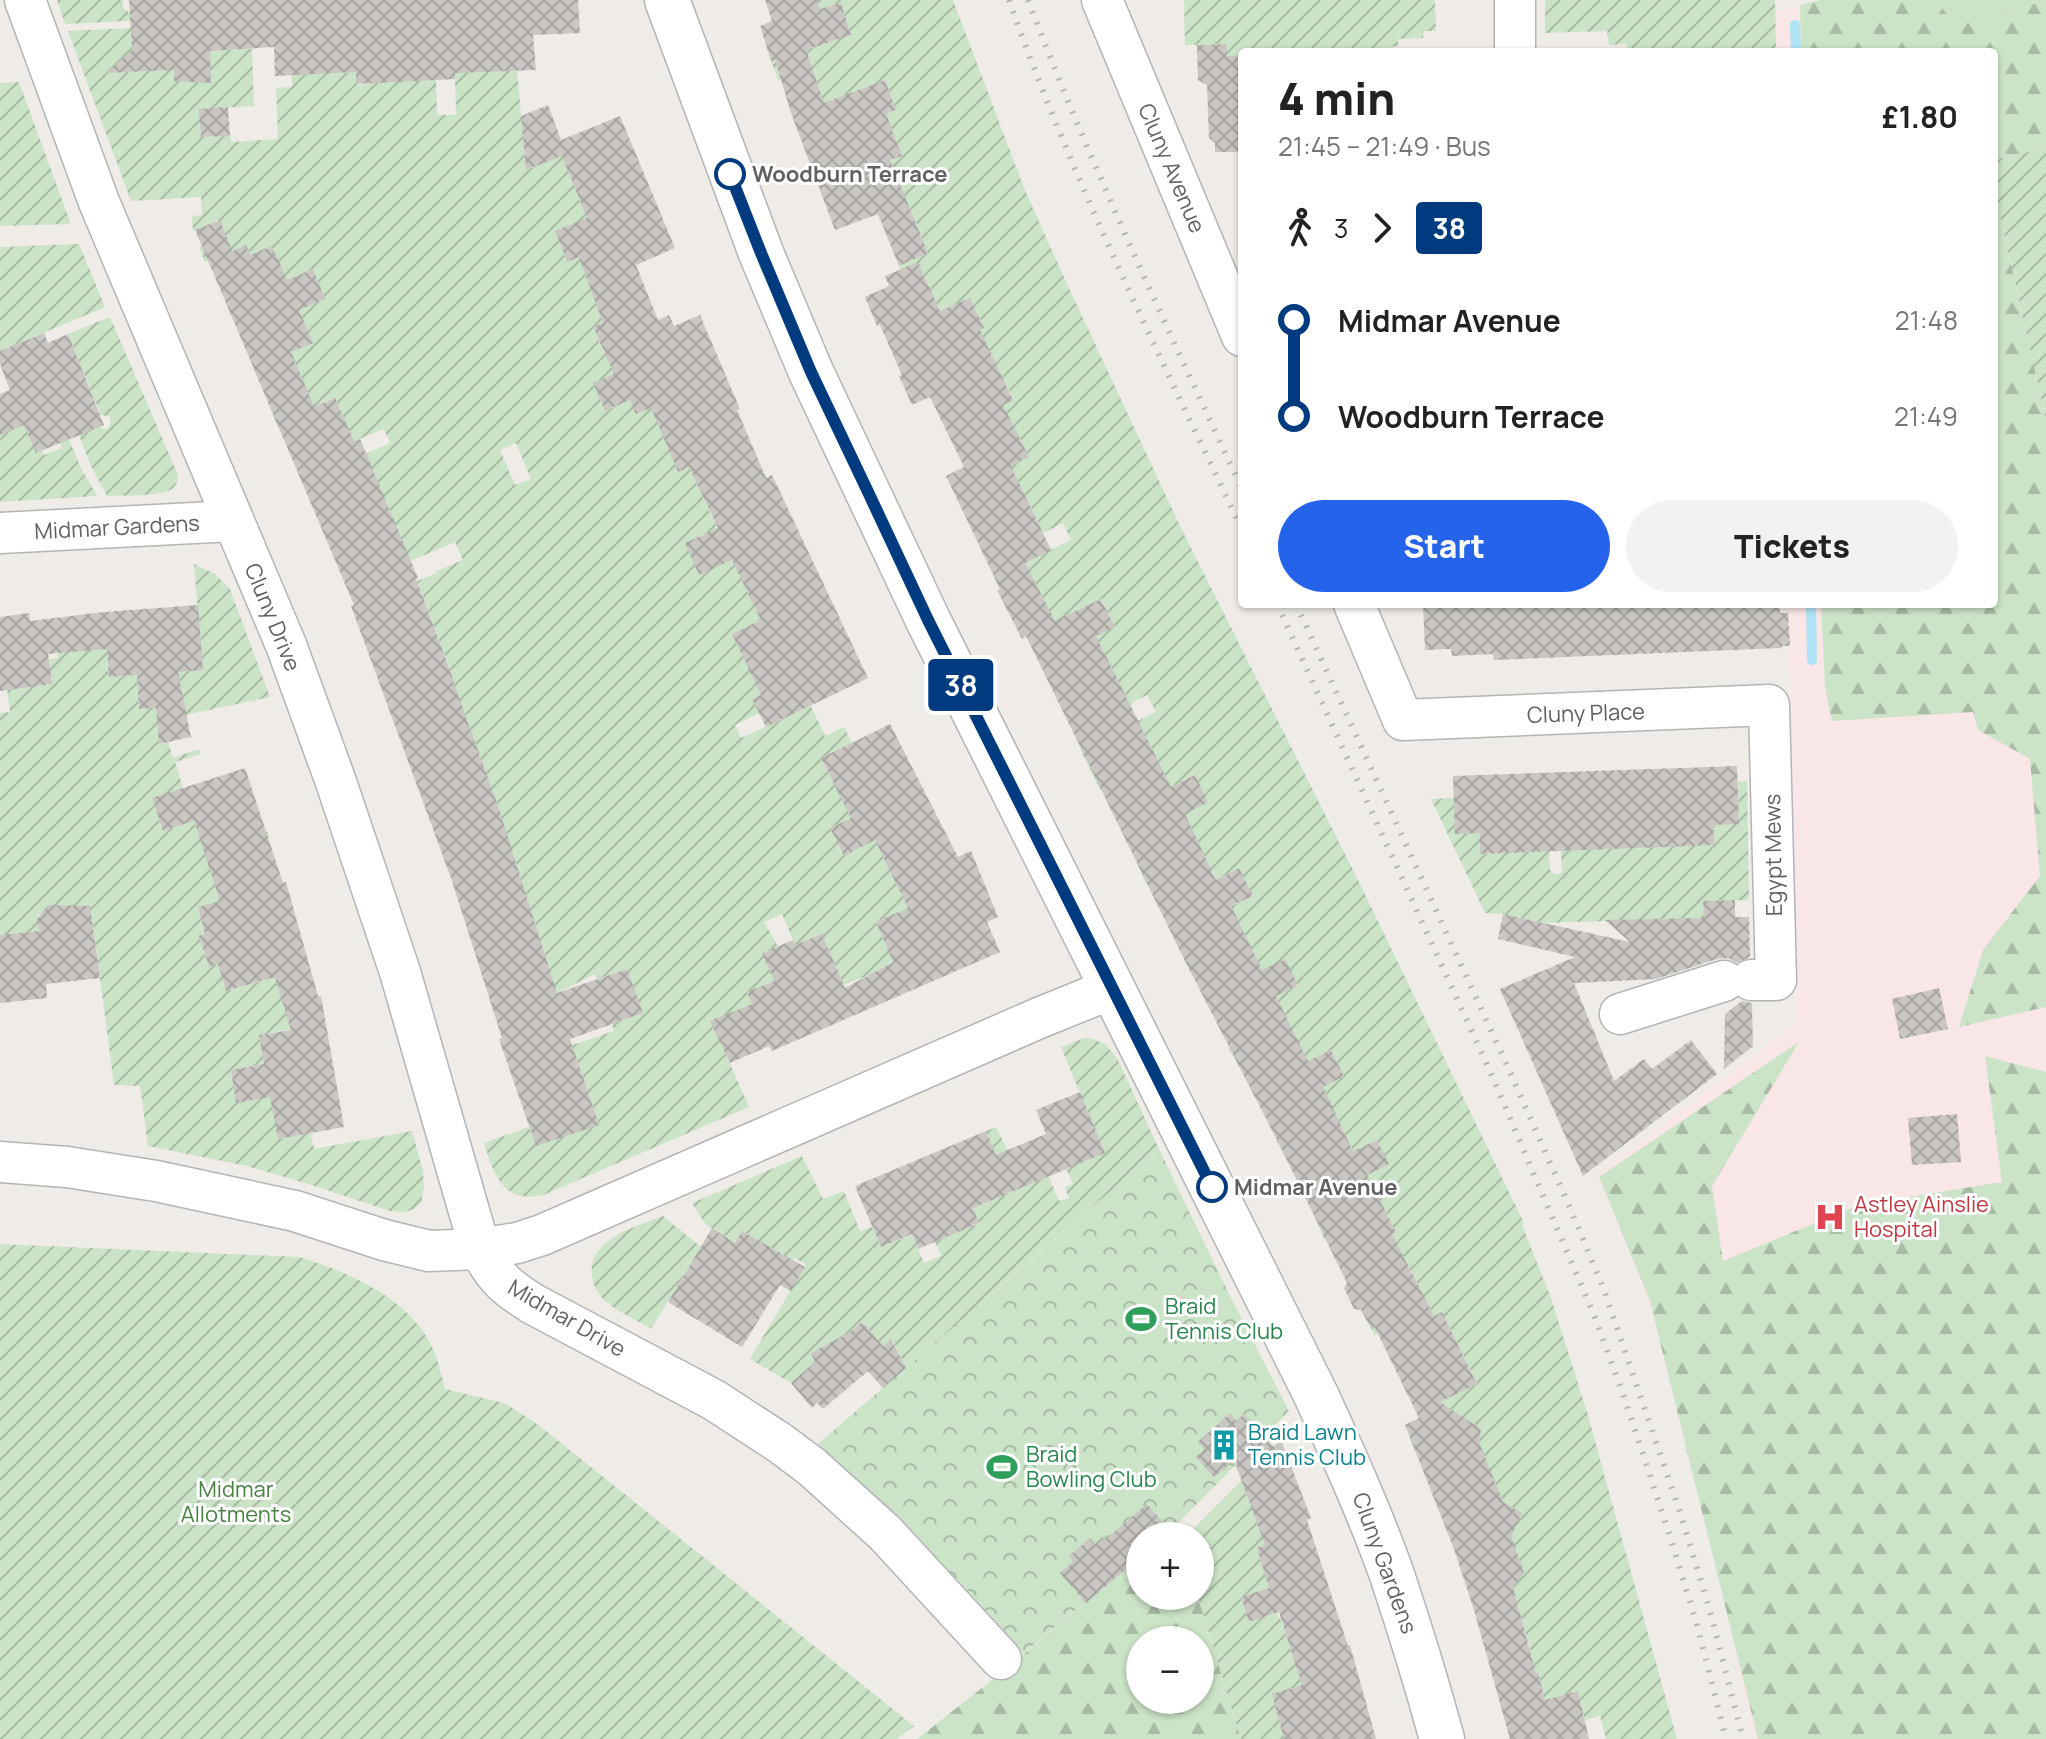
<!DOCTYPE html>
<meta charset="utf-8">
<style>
body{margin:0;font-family:Manrope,sans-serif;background:#f2f2f2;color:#222;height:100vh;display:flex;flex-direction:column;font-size:30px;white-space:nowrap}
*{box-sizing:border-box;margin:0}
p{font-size:26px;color:#767676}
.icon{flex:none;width:44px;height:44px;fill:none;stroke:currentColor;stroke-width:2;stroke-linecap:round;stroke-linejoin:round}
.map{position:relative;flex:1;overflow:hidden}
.details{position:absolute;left:1238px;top:48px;width:760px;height:560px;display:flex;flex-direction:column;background:#fff;border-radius:8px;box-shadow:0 2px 6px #0004}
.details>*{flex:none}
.badge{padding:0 16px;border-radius:6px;font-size:28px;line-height:52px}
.buttons{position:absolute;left:1126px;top:1522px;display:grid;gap:16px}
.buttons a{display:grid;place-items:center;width:88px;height:88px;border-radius:50%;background:#fff;box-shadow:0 2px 6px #0004;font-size:40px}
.map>.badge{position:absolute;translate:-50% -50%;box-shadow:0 0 0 4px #fff}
.legs{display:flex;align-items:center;gap:12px;height:88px;padding:0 40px;font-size:26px}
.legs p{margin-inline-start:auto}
.summary{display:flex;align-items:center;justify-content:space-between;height:136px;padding:0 40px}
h1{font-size:44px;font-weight:800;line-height:60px}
.action{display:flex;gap:16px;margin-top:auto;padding:16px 40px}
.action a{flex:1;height:92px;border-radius:48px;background:#2563eb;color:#fff;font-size:32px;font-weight:800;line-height:92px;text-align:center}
.action a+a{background:#f2f2f2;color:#222}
ul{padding:0 40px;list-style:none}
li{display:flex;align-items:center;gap:28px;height:96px;font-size:30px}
li i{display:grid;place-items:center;width:12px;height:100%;margin:0 10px;background:currentColor}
li i::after{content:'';width:20px;height:20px;margin:-10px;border:6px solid;border-radius:50%;background:#fff}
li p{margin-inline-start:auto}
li:first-child i{background:linear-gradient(#0000 50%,currentColor 0)}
li:last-child i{background:linear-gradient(currentColor 50%,#0000 0)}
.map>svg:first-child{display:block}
.medical{fill:#f9e6e7}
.grass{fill:#cbe3c6}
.forest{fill:url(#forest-firs);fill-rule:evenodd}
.park{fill:url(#park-crowns)}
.garden{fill:url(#garden-furrows);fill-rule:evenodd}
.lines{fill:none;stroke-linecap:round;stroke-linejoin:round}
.stream{stroke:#b0e2f6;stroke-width:10}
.building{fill:url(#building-cross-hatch)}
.minor-casing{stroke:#b2b4b7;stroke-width:43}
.tertiary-casing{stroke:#b2b4b7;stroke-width:47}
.minor{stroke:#fff;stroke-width:40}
.tertiary{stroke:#fff;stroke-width:44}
.rail{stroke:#b4b5b5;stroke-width:6;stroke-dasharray:2 10;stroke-linecap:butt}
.line-1-casing{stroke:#fff;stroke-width:18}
.line-1{stroke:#003b80;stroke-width:12}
.stop-1-dot{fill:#fff;stroke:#003b80;stroke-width:4}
.labels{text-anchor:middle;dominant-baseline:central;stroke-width:6;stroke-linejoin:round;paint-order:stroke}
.street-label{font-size:22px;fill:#5e6265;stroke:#fff}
.stop-label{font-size:22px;font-weight:bold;fill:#5e6265;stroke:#fff;text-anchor:start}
.health-label{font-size:22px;fill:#be3a42;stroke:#fff;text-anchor:start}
.leisure-label{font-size:22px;fill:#27864d;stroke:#fff;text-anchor:start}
.culture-label{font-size:22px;fill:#0d838f;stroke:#fff;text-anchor:start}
.park-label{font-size:22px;fill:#478240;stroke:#fff}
</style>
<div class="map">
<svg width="2046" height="1739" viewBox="0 0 2046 1739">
<defs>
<pattern id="forest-firs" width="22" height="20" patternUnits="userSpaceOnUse" patternTransform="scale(2)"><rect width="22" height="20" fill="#cbe3c6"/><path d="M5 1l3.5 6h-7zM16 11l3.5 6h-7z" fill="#a8bba4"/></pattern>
<pattern id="park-crowns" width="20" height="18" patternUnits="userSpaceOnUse" patternTransform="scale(2)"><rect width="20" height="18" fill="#cbe3c6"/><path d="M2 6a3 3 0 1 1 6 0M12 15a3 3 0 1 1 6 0" fill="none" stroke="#a8bba4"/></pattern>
<pattern id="garden-furrows" width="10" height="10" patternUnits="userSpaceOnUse" patternTransform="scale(2)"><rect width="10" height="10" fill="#cbe3c6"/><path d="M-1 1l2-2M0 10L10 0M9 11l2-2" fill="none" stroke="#a8bba4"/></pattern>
<pattern id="building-cross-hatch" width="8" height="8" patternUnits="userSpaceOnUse" patternTransform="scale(2)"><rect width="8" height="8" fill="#cac7c3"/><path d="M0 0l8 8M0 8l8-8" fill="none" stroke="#a7a5a2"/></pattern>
</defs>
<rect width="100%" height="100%" fill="#efece7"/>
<!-- medical -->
<path class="medical" d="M1820,0H2046V1739H1756L1745,1700L1730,1605L1664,1345L1632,1260L1597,1175L1798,1022L1788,604H1994V52H1776L1775,11Z"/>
<!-- grass -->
<path class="grass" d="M1936,0H2046V1L1982,18H1950Z"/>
<!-- forest -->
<g class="forest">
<path d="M1820,0H1936L1950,18H1982L2046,1V148L1994,160V52H1801L1800,5Z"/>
<path d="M1994,189L2046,419V1007L1959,1027L1983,950L2040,876L2030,759L1978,730L1973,712L1832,721L1825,687L1821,604H1994Z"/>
<path d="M1799,1042L1712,1186L1723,1261L1859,1205L2002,1182L1985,1056L2046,1072V1739H1758L1650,1301L1599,1177Z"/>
<path d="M1140,1557V1596H1198L1241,1739H917L1006,1669ZM1140,1640H1200V1700H1140Z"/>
</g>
<!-- park -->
<path class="park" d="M1159,1149L1230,1296L1289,1411L1170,1531L1140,1536V1557L1024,1653L958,1580L818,1444Z"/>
<!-- garden -->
<g class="garden">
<path d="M57,0H123V8L130,13V21L65,24Z"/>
<path d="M817,0H953L1024,188L1062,273L1181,528L1360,884L1524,1223L1522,1225L1551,1298L1587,1412L1677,1739H1606L1600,1716L1585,1720L1578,1691L1545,1700L1538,1672L1496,1683L1495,1678H1493L1491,1672L1533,1660L1515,1594L1495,1534L1519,1518L1517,1510L1506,1504L1446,1525C1458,1499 1481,1458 1480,1430L1474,1424H1466L1413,1446L1409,1437L1434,1425L1426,1409L1477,1383L1442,1312L1432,1317L1386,1327L1375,1336L1371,1328L1422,1292L1405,1259L1380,1240L1396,1232L1385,1210L1324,1239L1320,1228L1377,1200L1365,1174L1388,1164L1377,1140L1357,1149L1354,1153L1342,1128L1284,1155L1276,1140L1333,1112L1320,1085H1326L1344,1076L1331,1050L1312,1059L1309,1064L1296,1038L1239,1066L1229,1049L1286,1020L1274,994H1280L1298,985L1285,960L1263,973L1250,947L1192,975L1184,959L1241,931L1229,905H1234L1253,896L1239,869L1221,877L1218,882L1205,857L1147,885L1138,865L1195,837L1183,811L1194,775L1175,785L1172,789L1159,763L1101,791L1080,749L1156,712L1147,695L1133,702L1130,708L1094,633L1115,627L1102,599L1078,610L1081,619L1030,644L1026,636L1055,622L1029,574L1000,589L994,577L1071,540L1063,523L1043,533L1011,466L1029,457L1021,440L965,467L975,419L1013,399L1001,374L954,341L984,328L970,298L940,311L923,272L905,279L899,266L928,253L910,208L880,220L877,214L875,166L901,156L859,124L896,110L885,80L792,115L788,104L820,93L812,69L778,80L771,61L851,35L841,3L820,9Z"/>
<path d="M1184,0H1435L1436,31H1424L1423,38L1398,39V46L1391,47V52H1242V56H1227L1226,44L1185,45Z"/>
<path d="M1545,0H1775L1776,52H1633V49H1627L1626,44L1609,45L1607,31L1545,33Z"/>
<path d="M131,28L132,54L123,67L129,72H140L143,66L173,58L174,80L207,51L252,49L254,106L200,109L201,137L230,136L231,142L278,139L276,88L292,87L291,55L338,73L356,72L357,85L375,83L373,50L436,80L437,115H456L454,40L517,70L526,170L593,143L608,180L577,193L588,221L555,232L567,262L594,251L582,265L586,276L623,308L649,298L651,302L593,328L605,355L657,374L593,383L605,411L630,400L637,414L662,403L687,445L670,452L678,472L722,453L733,479L761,467L766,478L729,495L697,484L718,530L712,531L685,543L731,558L797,602L732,634L789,682L753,699L759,713L735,725L741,738L802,710L810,704L825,736L844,727L852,743L821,758L828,773L855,760V816L830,828L843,855L870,843L874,838L888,867L925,874L965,854L978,879L901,927L895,914L876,922L893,961L869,975L843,985L822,934L795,945L782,914L764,922L778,946L763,953L776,980L747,992L760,1024L711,1021L749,1107L543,1195C502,1204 494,1174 484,1143L529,1127L536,1146L572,1045L614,1031L612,1024L642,1013L627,969L597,979L595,974L559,992L494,1013L492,1008L524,998L549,967L515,861H444V857L468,828L501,816L466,717L421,693L454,680L417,581L437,573V571L463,560L455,542L375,576L331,469L390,443L384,429L354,441L335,398L276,423L268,402L298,389L291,352L312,342L298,307H305L325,299L313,269L292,278L288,282L250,255L246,245L205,262L199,247L225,236L219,220L193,231L192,216L202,215L201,197L131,201L68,31ZM516,443L531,479L515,485L500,450Z"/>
<path d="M19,82L71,224L0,226V83Z"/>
<path d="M2046,148V419L1994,189V160Z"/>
<path d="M79,244L105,307L0,351V247Z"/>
<path d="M110,317L178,475C177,481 178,483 173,488C163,497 122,495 107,496L90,464L79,435L100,426L102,429H108L111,422L109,416L101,415L68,334Z"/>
<path d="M23,422L44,455L62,448L60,443L69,439L81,468L97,496L0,502V435Z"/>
<path d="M194,564L215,574L230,589L270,697L157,721L159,744L168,742L173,758L199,749L201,754L175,762L184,791L152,799L163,831L186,824L193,819L204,851L267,831L269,838L237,848L224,900L198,908L205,934L200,936L208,966L235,960L222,978L224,986L231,990L306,968L325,1023L259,1035L265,1067L258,1065L231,1070L236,1102L270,1094L278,1139L311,1133L314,1149L412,1131L423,1171L424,1189L421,1203L414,1209L405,1212L390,1211L312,1185L247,1166L148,1146L140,1086L114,1085L93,925L70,927L59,906H49L43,914L37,915L39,931L0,935V713L10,712L7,689L38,678L39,686L51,684L49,659L58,658L56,636L104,613L109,677L139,675L137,682L139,709L173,706L168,672L203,669Z"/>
<path d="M1747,781L1749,900L1703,901L1704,914L1735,913L1736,917L1543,923L1503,914L1485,913L1431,799L1454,798L1480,833L1481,854L1505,853L1504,832L1548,830L1550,870L1554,874L1562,873L1561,851C1621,848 1679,827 1739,823L1738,782Z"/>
<path d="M1085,1038L1093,1039L1105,1044L1117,1058L1159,1149L906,1368L892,1339L883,1346L862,1322L836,1344L834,1341L811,1353L815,1362L791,1383L750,1359L806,1264L794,1258L779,1284L770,1247L742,1231L729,1253L720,1256L730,1239L705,1224L692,1203L802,1156L823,1199L844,1191L860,1231L872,1227L881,1247L912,1235L924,1263L941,1256L903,1166L910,1163L921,1185L961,1230L979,1224L973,1208L1011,1192L986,1131L996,1127L1021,1178L1036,1172L1024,1143L1033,1140L1059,1201L1069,1198L1065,1187L1073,1184L1066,1169L1105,1153L1061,1047Z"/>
<path d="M663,1216L701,1247L651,1329C637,1320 614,1310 603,1299C597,1293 593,1284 592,1276C588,1238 636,1227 663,1216Z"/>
<path d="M0,1244L299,1257C346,1271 404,1296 429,1341C437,1355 441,1373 445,1389L504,1403L536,1423L914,1726L897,1739H0Z"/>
<path d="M1257,1465L1245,1490L1262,1536L1282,1529L1285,1538L1257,1548L1267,1579L1268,1588L1241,1598L1249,1622L1276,1613L1281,1620L1286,1636L1312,1627L1302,1685L1348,1739H1241L1198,1596H1200V1536H1186Z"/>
</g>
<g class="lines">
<!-- stream -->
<g class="stream">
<path d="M1795,25L1796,52"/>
<path d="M1811,604L1812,660"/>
</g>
</g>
<!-- building -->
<g class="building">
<path d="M129,0H578L580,33L533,35L536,70L455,73V79L356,84V72L275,76L274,47L210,51L211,83L174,81V70L106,73L132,50Z"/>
<path d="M765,0H817L820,9L841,3L851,35L806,50L824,103L885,80L896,110L886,114L902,156L890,160L928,253L899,266L878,214L835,230L791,113L775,60L771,61L760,26L772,21Z"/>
<path d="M1227,44V56H1242V152H1215V143L1209,138L1207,85L1198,80L1197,45Z"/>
<path d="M548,105L561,140L620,116L675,248L636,265L658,320L669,315L674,326L700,315L740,409L737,410L766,478L772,475L868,678L766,727L752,699L761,695L732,634L761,620L732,560L699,575L685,543L718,528L689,467L678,472L651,408L636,414L630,400L605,411L593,383L614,374L593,327L603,323L579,257L567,262L555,231L587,218L562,156L526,170L521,116Z"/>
<path d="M228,107L230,136L201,137L199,109Z"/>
<path d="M220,220L232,251L246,245L250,255L272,246L287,280L313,269L325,299L299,310L313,343L291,352L314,407L335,398L354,441L360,439L418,578L416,579L454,681H453L498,806L557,993L627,969L643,1013L570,1039L599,1125L536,1146L499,1039L502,1038L451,878L351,606L354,605L195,230Z"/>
<path d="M918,262L940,311L970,298L984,328L980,330L1013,400L1003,405L1029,457L1011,466L1051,550L1025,563L1055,621L1101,599L1115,627L1096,636L1171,787L1195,775L1208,802L1185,814L1216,880L1239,868L1253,896L1231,906L1262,970L1285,959L1298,985L1276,996L1308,1061L1331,1050L1344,1076L1323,1087L1353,1151L1377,1140L1389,1164L1367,1175L1396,1232L1392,1234L1434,1316L1442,1312L1477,1384L1440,1402L1481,1429L1479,1442L1503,1502L1522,1513L1511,1536L1524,1573L1513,1587L1536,1673L1538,1672L1545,1700L1578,1691L1589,1739H1510L1474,1610L1454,1549L1405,1425L1419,1418L1374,1326L1371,1328L1361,1310L1354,1309L1344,1288L1347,1283L1277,1140L1184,959L1026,636L1022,639L997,590L1000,589L946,476L964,467L930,397L912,405L899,376L902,375L880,325L877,326L865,297L889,286L885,276Z"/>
<path d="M44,333L48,343L68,334L104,425L36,453L24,425L0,435V394L10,390L0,364V351Z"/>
<path d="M1423,604H1779L1780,613H1788L1790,646H1782V648L1494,660L1493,654L1452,656L1451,649L1425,650Z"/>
<path d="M198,605L203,670L178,672L191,737L159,744L156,708L139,709L137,675L109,677L107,649L48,654L52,684L0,691V617L29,613L30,621L104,612Z"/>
<path d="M890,724L958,857L971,851L998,917L987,922L1000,952L772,1051L769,1046L730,1063L710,1021L752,1004L747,992L774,981L762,953L793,940L795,945L822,934L845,988L893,962L876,922L908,908L875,840L844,856L830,828L851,818L821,758Z"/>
<path d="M1737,766L1739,824L1713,825L1714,845L1480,854V833L1455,834L1453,776Z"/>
<path d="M245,768L283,883L286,882L318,996H321L344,1127L278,1139L270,1097L236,1103L231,1070L264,1064L259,1035L291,1030L275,977L226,991L218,964L209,967L199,936L205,934L198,907L220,901L194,821L163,831L152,798Z"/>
<path d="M1735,900V917H1749L1750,957L1737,963L1728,958L1717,959L1656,979L1574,983L1614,1081L1644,1059L1652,1069L1691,1040L1717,1074L1583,1176L1500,989L1575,957L1498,939L1503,914L1630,942L1605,920L1704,918L1703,901Z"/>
<path d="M48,905L90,906L100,978L46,984L47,998L0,1003V935L39,931L37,919Z"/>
<path d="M1939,988L1948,1029L1900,1039L1892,999Z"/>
<path d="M1742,1001L1752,1003L1753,1046L1724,1069L1725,1014Z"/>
<path d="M1080,1092L1105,1153L973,1208L979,1223L918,1249L912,1234L881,1247L855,1186L986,1131L996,1155L1046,1134L1036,1110Z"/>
<path d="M1957,1114L1961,1162L1912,1165L1908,1118Z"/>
<path d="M712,1228L735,1243L742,1231L805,1267L791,1291L780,1285L742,1347L668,1302Z"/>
<path d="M862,1322L883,1346L891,1339L906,1368L883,1388L868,1371L823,1409L817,1403L812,1408L791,1383L815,1362L811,1353L850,1332Z"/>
<path d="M1230,1413L1236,1421L1244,1414L1274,1447L1281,1440L1311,1518L1307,1520L1348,1646L1350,1645L1376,1739H1284L1272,1694L1302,1685L1279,1612L1249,1622L1241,1597L1269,1588L1257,1548L1265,1545L1234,1460L1214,1477L1196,1457L1205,1449L1198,1442Z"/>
<path d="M1147,1504L1175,1536H1140V1557L1086,1603L1060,1573L1073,1562L1069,1556L1090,1538L1095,1544L1103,1537L1105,1540Z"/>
</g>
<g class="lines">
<!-- minor casing -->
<g class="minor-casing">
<g id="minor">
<path d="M25,0L99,202L286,645L336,782L400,972L480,1249C495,1278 506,1287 533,1304L714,1400L780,1443L812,1467L885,1533L1001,1659"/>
<path d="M1102,0L1242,336"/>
<path d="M1515,0V52"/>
<path d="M0,533L233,521"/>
<path d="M1354,604L1403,720L1769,705L1776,980H1751"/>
<path d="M1620,1014L1724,981"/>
<path d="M0,1162L67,1167L156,1181L295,1211L384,1240L429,1251L480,1249L517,1243L542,1235L1039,1018L1113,988"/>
</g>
</g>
<!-- tertiary casing -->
<g class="tertiary-casing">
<path id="tertiary" d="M667,0L761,253L811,372L928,620L1316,1395C1343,1454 1370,1513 1392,1575C1410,1629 1427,1684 1442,1739"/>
</g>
<!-- minor -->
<use href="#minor" class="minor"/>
<!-- tertiary -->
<use href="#tertiary" class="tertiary"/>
<!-- rail -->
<g class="rail">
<path d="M1009,0C1073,182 1160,356 1242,530"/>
<path d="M1028,0C1091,166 1167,328 1242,489"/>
<path d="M1277,604L1489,1069L1594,1315L1623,1394L1666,1524L1696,1621L1726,1739"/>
<path d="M1296,604L1505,1061L1571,1210L1604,1290L1681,1515L1710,1611L1743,1739"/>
</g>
</g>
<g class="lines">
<!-- line-1 casing -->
<g class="line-1-casing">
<path id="line-1" d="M730,174L761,253L811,372L869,494L928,620L1212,1187"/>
</g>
<!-- line-1 -->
<use href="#line-1" class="line-1"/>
</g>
<!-- icons -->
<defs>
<g id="hospital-bare" transform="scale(2.4)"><path d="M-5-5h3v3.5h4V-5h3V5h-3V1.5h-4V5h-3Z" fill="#e0444e" stroke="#fff" stroke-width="2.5" paint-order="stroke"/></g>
<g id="stadium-bare" transform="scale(2.4)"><path d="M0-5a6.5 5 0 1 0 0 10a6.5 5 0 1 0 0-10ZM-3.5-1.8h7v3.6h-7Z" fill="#2e9e5b" stroke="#fff" stroke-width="2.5" paint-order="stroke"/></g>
<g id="building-bare" transform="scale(2.4)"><path d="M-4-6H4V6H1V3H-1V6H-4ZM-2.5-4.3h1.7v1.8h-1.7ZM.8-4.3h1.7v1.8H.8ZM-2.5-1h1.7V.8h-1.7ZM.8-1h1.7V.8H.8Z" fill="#0f9aa8" stroke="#fff" stroke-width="2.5" paint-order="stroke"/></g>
</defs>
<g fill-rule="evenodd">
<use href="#hospital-bare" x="1830" y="1217"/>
<use href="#stadium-bare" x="1141" y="1319"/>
<use href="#building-bare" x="1224" y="1445"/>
<use href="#stadium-bare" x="1002" y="1467"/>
</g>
<!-- markers -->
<g class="stop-1-dot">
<circle cx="730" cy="174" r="14"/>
<circle cx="1212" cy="1187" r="14"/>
</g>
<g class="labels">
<!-- street labels -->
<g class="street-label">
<text transform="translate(1172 168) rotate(67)">Cluny Avenue</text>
<text transform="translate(117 527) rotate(-3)">Midmar Gardens</text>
<text transform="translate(273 617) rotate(68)">Cluny Drive</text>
<text transform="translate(1586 713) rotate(-2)">Cluny Place</text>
<text transform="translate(1773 855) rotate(-91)">Egypt Mews</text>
<text transform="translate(567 1318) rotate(30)">Midmar Drive</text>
<text transform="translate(1385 1563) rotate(70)">Cluny Gardens</text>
</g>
<!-- stop labels -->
<g class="stop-label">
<text x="752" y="174">Woodburn Terrace</text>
<text x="1234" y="1187">Midmar Avenue</text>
</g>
<!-- health labels -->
<g class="health-label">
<text x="1854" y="1204">Astley Ainslie<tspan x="1854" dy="25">Hospital</tspan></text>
</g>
<!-- leisure labels -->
<g class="leisure-label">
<text x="1165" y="1306">Braid<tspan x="1165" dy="25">Tennis Club</tspan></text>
<text x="1026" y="1454">Braid<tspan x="1026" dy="25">Bowling Club</tspan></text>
</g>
<!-- culture labels -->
<g class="culture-label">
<text x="1248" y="1432">Braid Lawn<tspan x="1248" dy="25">Tennis Club</tspan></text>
</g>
<!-- park labels -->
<g class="park-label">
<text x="236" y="1489">Midmar<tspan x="236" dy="25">Allotments</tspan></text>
</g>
</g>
</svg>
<div class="buttons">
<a>+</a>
<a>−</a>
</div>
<b class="badge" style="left:961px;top:685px;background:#003b80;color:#fff">38</b>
<section class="details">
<div class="summary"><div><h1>4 min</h1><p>21:45 – 21:49 · Bus</p></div><b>£1.80</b></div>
<div class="legs"><svg class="icon" aria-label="walk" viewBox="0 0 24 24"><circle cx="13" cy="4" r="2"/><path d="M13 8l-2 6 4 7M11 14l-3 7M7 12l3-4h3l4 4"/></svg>3<svg class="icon" aria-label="forward" viewBox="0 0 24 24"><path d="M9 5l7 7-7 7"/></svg><b class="badge" style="background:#003b80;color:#fff">38</b></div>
<ul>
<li><i style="color:#003b80"></i><b>Midmar Avenue</b><p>21:48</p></li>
<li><i style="color:#003b80"></i><b>Woodburn Terrace</b><p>21:49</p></li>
</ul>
<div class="action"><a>Start</a><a>Tickets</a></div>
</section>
</div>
